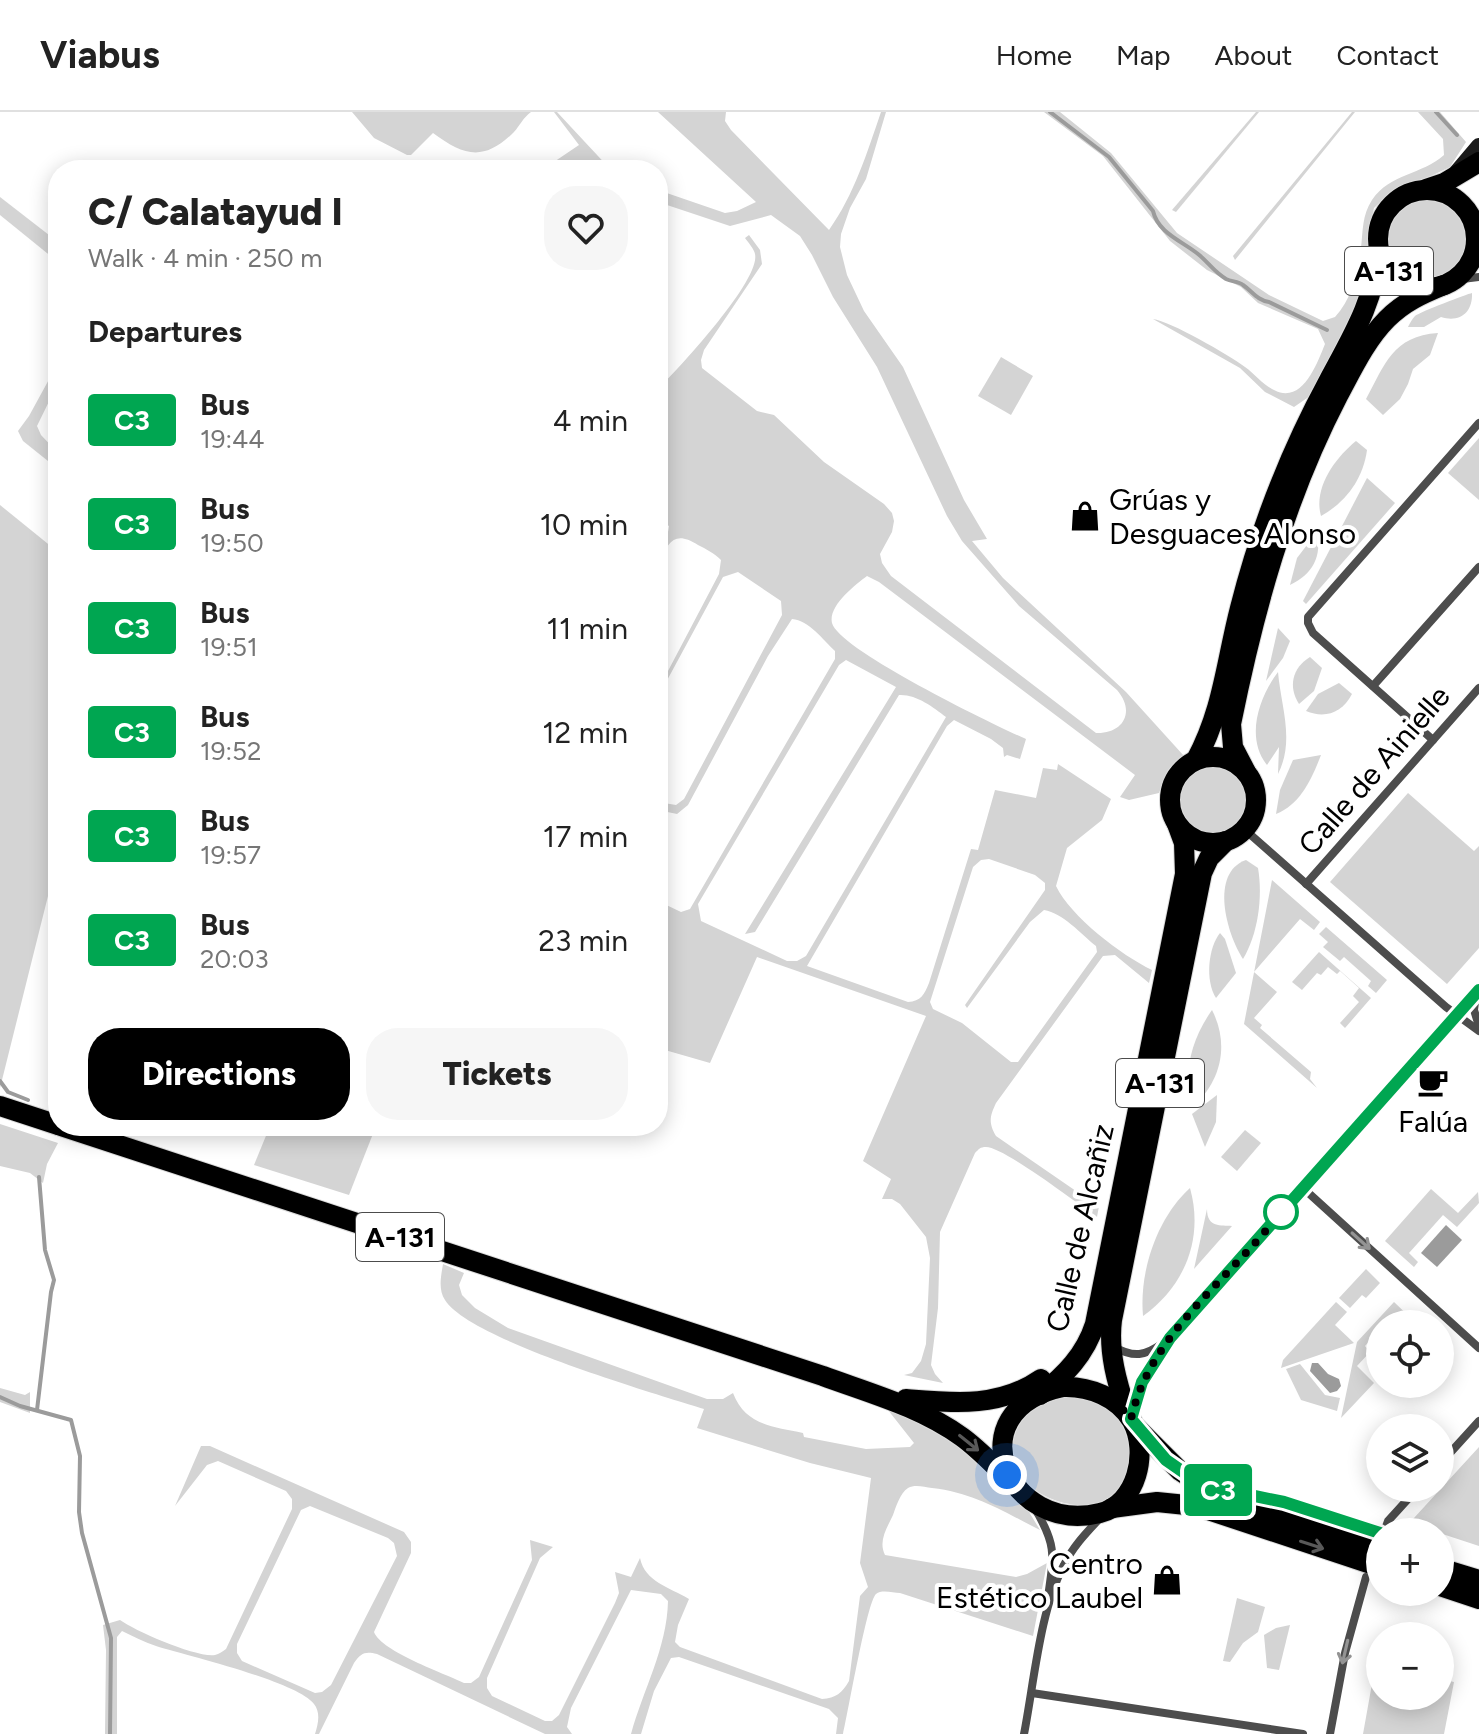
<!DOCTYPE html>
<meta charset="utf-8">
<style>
body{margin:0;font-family:Figtree,sans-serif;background:#f6f6f6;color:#222;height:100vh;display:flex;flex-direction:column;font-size:30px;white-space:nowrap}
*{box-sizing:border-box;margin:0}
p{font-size:26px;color:#767676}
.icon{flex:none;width:44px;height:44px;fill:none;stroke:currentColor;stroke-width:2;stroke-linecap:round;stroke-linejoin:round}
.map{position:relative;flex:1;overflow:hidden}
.panel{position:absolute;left:48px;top:48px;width:620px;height:976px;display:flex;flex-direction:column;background:#fff;border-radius:32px;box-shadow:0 4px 20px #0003}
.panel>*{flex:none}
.badge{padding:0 16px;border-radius:6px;font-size:28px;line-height:52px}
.controls{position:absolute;left:1366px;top:1198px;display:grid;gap:16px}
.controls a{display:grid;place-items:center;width:88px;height:88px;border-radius:50%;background:#fff;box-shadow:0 4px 20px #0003;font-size:40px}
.you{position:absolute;width:40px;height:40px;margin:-20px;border:6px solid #fff;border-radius:50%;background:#1a73e8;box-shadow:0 0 0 12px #1a73e833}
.map>.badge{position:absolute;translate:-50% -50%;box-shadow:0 0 0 4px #fff}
h2{padding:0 40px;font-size:30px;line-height:72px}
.round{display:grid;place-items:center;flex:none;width:84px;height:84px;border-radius:32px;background:#f6f6f6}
.head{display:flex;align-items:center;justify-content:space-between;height:136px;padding:0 40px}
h1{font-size:38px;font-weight:800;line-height:60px}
.cta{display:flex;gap:16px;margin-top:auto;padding:16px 40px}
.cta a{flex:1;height:92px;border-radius:32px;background:#000;color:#fff;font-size:32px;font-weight:800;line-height:92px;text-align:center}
.cta a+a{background:#f6f6f6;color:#222}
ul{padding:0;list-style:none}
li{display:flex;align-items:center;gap:24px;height:104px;padding:0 40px}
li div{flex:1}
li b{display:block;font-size:30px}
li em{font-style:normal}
li .badge{min-width:88px;font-weight:700;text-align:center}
header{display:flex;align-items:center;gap:48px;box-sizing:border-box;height:112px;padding:0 40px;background:#fff;border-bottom:2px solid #e0e0e0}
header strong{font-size:38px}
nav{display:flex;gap:44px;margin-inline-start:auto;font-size:28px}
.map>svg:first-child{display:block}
.green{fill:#d4d4d4;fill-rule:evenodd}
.water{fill:#9b9b9b}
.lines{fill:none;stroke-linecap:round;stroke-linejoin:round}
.stream{stroke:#9b9b9b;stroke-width:4}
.primary-casing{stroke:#dbdbdb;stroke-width:22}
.street{stroke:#4d4d4d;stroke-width:8}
.secondary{stroke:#1a1a1a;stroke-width:16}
.primary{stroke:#000;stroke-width:20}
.oneway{stroke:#949494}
.oneway2{stroke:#595959}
.line-casing{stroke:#fff;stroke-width:18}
.line{stroke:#00a651;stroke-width:12}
.walk{stroke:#000;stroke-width:8;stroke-dasharray:0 14.4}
.stop-dot{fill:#fff;stroke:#00a651;stroke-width:4}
.labels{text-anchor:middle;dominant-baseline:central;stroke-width:8;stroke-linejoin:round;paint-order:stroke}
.shield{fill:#fff;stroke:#4c4c4c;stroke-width:2}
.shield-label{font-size:28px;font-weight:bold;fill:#000}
.poi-label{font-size:30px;fill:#000;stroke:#fff;text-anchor:start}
.street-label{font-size:30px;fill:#000;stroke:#fff}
</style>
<header>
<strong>Viabus</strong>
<nav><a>Home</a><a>Map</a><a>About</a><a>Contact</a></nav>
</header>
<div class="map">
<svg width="1479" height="1622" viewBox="0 0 1479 1622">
<rect width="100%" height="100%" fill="#fff"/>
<!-- green -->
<g class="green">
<path d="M352,0H531C523,6 520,13 514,20C484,50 464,44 433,21L411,43H407L374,26Z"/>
<path d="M554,0H557L611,58H542L579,33Z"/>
<path d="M658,0H726L725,9L731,18L829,118C854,83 867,41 881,0H886L866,67L850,96L841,122L840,135L847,163L864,199L903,255L964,388L987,427L972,429L1003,466L1126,580L1184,644L1168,658L1159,681L1129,688L1120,685L1135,663L879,470L867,464C855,473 828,494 832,511C839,538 996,614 1026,627L1020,647L1007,643L1004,645L1003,636L991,627L954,608L947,614L807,854L908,890C921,889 924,883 929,871L971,737L978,738L995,678L1036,686L1043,656L1057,658L1058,652L1111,687L1102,708L1067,736L1056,774C1071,805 1121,843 1152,858L1149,871L1115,843L1103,844L996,991C990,1004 988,1010 996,1024L1089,1088H1095L1101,1083L1097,1105C1078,1092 1004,1035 986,1035C980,1035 979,1037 975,1041L940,1120L938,1196L931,1253L935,1262L943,1271L904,1263L912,1261L921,1249L926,1232L930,1146L926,1125L900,1092L892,1087H882L891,1067L863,1049L926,904L757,845L710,951L658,936V789L681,800L690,797L835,547V539C823,528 809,508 792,507L768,544L688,693L677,702L658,698V690L676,693L684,687L782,503L781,489L738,460L723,465L658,585V578L719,462L721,448C714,441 706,437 698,433C674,418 669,430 658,451C658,437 668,428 669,414L658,407V277C678,257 761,168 755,142C754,137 748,130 745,126L749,123L760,138L762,152L704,238L701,248L702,256L757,299L774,303L824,350L884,392L892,401L894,409L892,420L880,442L882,451L891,464L1096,621C1123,622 1136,600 1117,578L1019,494L962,429L947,404L877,255L833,185L812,143L800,124L771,103L730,114L658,90V78L725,101L737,99L756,90ZM846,548L896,575L745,822L755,820L899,583C916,582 933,595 946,605L806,844L797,849H787L701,809L698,792L839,553ZM989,747L1035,763L1045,771V778L965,893L967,896L1030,810L1044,798C1063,801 1081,822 1096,834L1097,840L1018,950H1011L962,911L933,897L930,890L973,755L981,748Z"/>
<path d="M1044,0H1060L1111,41L1177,121L1269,183L1323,209L1335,205C1351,188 1359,160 1361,136C1363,119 1362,103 1372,88C1390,61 1422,63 1444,43L1443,27L1418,0H1440L1466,30L1450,55L1431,64L1394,77L1374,96L1368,124V157L1361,183L1310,284L1294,295L1265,280L1240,256L1153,207C1170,209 1229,243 1245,255C1255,262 1263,273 1274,278C1302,293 1317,252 1325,232L1318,217L1258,191L1241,175L1207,158L1170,129L1103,44Z"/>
<path d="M1256,0H1259L1176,100L1172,98Z"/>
<path d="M1352,0H1355L1235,148L1233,144Z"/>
<path d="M0,85L58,130V150L0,103Z"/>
<circle cx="1428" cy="127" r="42"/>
<path d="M1472,181C1473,201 1459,211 1441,205L1424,215H1408C1410,211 1412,207 1415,204C1420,200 1467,182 1472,181Z"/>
<path d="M1438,221L1430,243L1413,257L1408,272L1400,287L1383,303L1366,287C1385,252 1393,224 1438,221Z"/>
<path d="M1001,245L1033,264L1011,303L978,284Z"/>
<path d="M58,251V271L37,314L41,323L58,341V357L23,329L18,319L29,304Z"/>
<path d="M1479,326V388L1448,361Z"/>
<path d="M1356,329L1367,338C1363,367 1346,390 1321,404C1313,376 1335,346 1356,329Z"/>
<path d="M1367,366L1395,391L1306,492L1303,489Z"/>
<path d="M0,393L58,440V744L0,976Z"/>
<path d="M1317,420C1322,444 1313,462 1290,473L1297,446Z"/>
<path d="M1278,516L1290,529L1283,546L1266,569Z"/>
<path d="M1310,545L1322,556L1314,579L1299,592C1288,575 1292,556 1310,545Z"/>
<path d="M1278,560C1281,595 1295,628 1278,662L1279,635L1267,653C1245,626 1259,585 1278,560Z"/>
<path d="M1339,571L1352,582C1342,601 1325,607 1306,599L1318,582Z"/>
<path d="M1321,643C1312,666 1301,692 1276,702L1280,678L1293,648Z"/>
<circle cx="1213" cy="688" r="35"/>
<path d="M1408,681L1474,739L1479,734V836L1447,872L1330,770Z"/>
<path d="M1246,748L1258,756C1263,785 1258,822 1243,847C1227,823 1209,761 1246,748Z"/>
<path d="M1272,768L1320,810L1314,818L1300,807L1254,860L1277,880L1254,906L1262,913L1260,916L1311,960L1310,967L1317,976L1244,912Z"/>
<path d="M1326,815L1387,868L1376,881L1368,874L1371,869L1344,845L1340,849L1323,835L1328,830L1319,822Z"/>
<path d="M1220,821L1225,827L1236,861L1216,886C1205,869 1208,836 1220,821Z"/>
<path d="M1319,840L1371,886L1345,916L1340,911L1359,890L1353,884L1359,876L1340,859L1337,862L1328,855L1321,863L1317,861L1302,878L1292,870Z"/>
<path d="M1212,898C1230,933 1221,971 1191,996C1183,960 1191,928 1212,898Z"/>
<path d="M1217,983L1216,1010L1205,1035L1192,1002Z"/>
<path d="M0,1012L58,1031L47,1052L43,1071L30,1061L0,1054Z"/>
<path d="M270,1014H376L349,1083L254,1053Z"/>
<path d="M1245,1018L1261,1031L1237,1059L1221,1045Z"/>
<path d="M1190,1076C1204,1126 1185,1174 1143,1204C1139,1159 1157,1106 1190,1076Z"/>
<path d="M1431,1077L1458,1101L1478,1080L1479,1091L1457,1115L1443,1103L1409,1141L1418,1150L1414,1155L1385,1129Z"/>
<path d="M1207,1097C1207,1116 1221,1113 1232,1114L1194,1157Z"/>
<path d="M443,1152L464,1161L459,1173L462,1183L475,1196L508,1216L707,1287H723L733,1281C745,1313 773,1315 803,1321L804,1325L866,1337L910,1335L914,1331L888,1298L903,1303L958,1333L1023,1390L1040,1418C1002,1399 975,1381 932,1376C924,1375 915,1372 908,1376C900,1381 896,1395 893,1403C887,1416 878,1429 885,1443L1016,1465L1027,1462L1047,1451L1033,1524L900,1481C893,1481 882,1477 876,1482C867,1490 848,1601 843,1622H836L838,1606L829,1597L679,1545L671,1546L654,1579L641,1622H631C643,1578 667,1536 668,1489L661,1482L631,1478L571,1596L567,1615L572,1622H545L377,1542C365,1539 361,1541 354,1551L319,1622H315C318,1612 321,1601 314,1592C296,1569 188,1544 156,1534C144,1530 133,1524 122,1519L117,1525V1622H105L106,1538L103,1513L120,1508C135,1519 197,1546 215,1543C219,1542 223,1539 226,1537L292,1397V1387L286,1379L218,1349L207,1353L175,1394L201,1334H210L404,1420L411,1430V1441L374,1520C382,1540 444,1561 464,1571H471L479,1565L532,1448L530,1428L553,1435L540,1446L487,1566V1576L492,1584L545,1609H552L559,1603L615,1491L619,1481L615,1460L631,1465L640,1446C645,1470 669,1475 689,1487L678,1513L675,1530L680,1535L822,1587C836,1586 842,1581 849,1569L860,1484L868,1475L860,1451L871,1366L810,1351L697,1316L704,1297C654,1281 470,1228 445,1188C438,1178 441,1164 443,1152ZM310,1394L388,1426L394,1431L397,1444L331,1573L322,1580L315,1581L242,1549L237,1541V1532L301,1398Z"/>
<path d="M1366,1157L1380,1171L1366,1186L1362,1183L1350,1196L1339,1186Z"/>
<path d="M1336,1190L1347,1200L1335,1213L1354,1231L1281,1256L1283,1248Z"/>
<path d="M1394,1190L1417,1212H1403L1394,1203L1385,1212H1380V1217L1365,1234L1370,1240L1357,1254L1374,1271L1341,1306L1357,1230Z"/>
<path d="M1300,1252L1325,1283L1340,1286L1337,1299L1301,1288L1286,1257Z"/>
<path d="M0,1276L25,1283L30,1280V1301L0,1290Z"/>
<path d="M1063,1284C1071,1284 1081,1284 1088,1286C1124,1296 1135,1332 1127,1364C1114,1420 1001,1389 1013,1330C1018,1303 1039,1292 1063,1284Z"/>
<path d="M1479,1335V1434L1409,1411L1414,1406Z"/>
<path d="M1237,1486L1265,1495L1258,1520L1243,1531L1230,1550L1223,1549Z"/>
<path d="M1290,1513L1279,1558L1267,1556L1264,1523L1276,1516Z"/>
<path d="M1375,1555L1380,1556V1584H1440V1567L1454,1570L1444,1622H1363Z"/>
</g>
<!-- water -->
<g class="water">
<path d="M1446,1113L1462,1128L1437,1155L1421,1141Z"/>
<path d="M1312,1251H1318L1328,1262L1339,1267L1341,1274L1337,1279L1330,1281L1310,1259Z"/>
</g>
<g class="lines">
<!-- stream -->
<g class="stream">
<path d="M1050,0L1109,45L1153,99C1158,121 1182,129 1198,142C1208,150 1214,160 1226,167C1232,170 1238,169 1243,173C1253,180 1257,188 1269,190L1327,218"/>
<path d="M1436,0L1457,23"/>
<path d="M0,969L8,980L28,988"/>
<path d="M0,1285L20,1294L71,1308L80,1344L79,1400L82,1421L111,1526L110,1622"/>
<path d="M37,1298L51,1180L54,1168L45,1138L39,1065"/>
</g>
<!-- primary casing -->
<g class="primary-casing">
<g id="primary">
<path d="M1426,77L1444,71L1479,50"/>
<circle cx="1427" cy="127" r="49"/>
<circle cx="1213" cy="688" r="43"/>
<path d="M1196,648C1223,598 1226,550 1240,496C1260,417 1290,340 1329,268C1352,225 1375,188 1379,138"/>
<path d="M1246,660L1233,635L1231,612C1254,498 1284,388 1338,284C1352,258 1366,228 1387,207C1404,190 1422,182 1444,173"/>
<path d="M0,994L58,1013"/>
<path d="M61,1014L823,1264C869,1281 921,1295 962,1325C980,1338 996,1356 1013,1371"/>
<path d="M1063,1275C1089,1274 1118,1285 1132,1309C1149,1340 1137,1392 1100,1401C1008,1424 954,1298 1063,1275Z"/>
<path d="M1040,1283C1065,1263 1085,1243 1095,1212L1185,762L1184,731L1177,712"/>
<path d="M906,1287C954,1291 999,1296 1041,1267"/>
<path d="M1127,1301C1117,1271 1108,1240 1112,1208L1202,761L1209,746L1226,729"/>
<path d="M1137,1316L1180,1359L1209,1378L1380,1436"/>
<path d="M1112,1396L1157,1390L1196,1394L1380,1455"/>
<path d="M1440,1456L1479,1468"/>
<path d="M1440,1474L1479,1487"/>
</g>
</g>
<!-- street -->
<g class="street">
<path d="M1454,168L1479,165"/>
<path d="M1373,574L1479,455"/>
<path d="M1433,628L1313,521L1308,511V505L1479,311"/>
<path d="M1244,717L1446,895L1479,919"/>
<path d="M1306,772L1479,576"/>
<path d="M1476,882L1474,898L1479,914"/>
<path d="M1303,1076L1479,1236"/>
<path d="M1114,1235C1134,1246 1145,1244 1163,1231"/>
<path d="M1132,1302L1146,1262L1170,1226L1479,878"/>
<path d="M1440,1352L1479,1309"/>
<path d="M1034,1395C1057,1433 1054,1443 1048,1485"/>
<path d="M1384,1420L1388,1409L1418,1376"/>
<path d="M1032,1581L1303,1622"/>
<path d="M1024,1622C1034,1571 1040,1497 1064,1453C1073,1434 1088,1419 1102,1404"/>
<path d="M1330,1622L1345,1541L1366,1465"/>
</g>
<!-- secondary -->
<g class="secondary">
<path d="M1457,60L1479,34"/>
<path d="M1476,122L1479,118"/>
</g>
<!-- primary -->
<use href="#primary" class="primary"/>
</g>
<!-- one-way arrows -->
<defs><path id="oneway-shaft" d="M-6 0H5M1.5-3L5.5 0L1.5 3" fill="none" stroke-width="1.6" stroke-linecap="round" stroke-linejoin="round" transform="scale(2)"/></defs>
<g class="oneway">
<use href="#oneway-shaft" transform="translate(1361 1129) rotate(42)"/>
<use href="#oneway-shaft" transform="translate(1345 1540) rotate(103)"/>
</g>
<g class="oneway2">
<use href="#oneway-shaft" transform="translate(969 1331) rotate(39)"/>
<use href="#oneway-shaft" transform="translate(1312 1433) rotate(18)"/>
</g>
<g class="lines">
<!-- line casing -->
<g class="line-casing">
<path id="line" d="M1380,1421L1284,1390L1226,1378H1209L1166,1348L1131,1307L1142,1270L1170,1226L1479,878"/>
</g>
<!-- line -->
<use href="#line" class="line"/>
<!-- walk -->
<path class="walk" d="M1007,1363C976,1290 1082,1242 1131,1307C1150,1221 1231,1166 1281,1100"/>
</g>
<!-- icons -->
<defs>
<g id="shop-bare" transform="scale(2.4)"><path d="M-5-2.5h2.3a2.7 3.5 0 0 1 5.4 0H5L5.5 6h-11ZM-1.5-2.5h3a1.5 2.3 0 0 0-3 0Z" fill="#000" stroke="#fff" stroke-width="2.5" paint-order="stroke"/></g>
<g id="cafe-bare" transform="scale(2.4)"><path d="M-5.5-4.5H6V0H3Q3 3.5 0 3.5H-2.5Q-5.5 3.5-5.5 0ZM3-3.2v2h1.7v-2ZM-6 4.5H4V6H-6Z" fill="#000" stroke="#fff" stroke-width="2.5" paint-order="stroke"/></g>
</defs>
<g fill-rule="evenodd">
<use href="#shop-bare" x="1085" y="404"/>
<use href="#cafe-bare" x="1433" y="970"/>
<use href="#shop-bare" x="1167" y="1468"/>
</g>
<!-- markers -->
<circle class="stop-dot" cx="1281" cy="1100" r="16"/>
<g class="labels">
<!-- shield labels -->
<g class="shield">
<rect x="1345" y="135" width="88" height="48" rx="6"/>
<rect x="1116" y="947" width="88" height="48" rx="6"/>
<rect x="356" y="1101" width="88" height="48" rx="6"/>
</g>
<g class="shield-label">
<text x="1389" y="159">A-131</text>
<text x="1160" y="971">A-131</text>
<text x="400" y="1125">A-131</text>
</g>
<!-- poi labels -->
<g class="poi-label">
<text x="1109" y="387">Grúas y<tspan x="1109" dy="34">Desguaces Alonso</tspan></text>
<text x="1433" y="1009" text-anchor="middle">Falúa</text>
<text x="1143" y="1451" text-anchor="end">Centro<tspan x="1143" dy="34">Estético Laubel</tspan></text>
</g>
<!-- street labels -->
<g class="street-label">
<text transform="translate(1374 658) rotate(-49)">Calle de Ainielle</text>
<text transform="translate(1080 1116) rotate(-77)">Calle de Alcañiz</text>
</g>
</g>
</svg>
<div class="controls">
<a><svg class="icon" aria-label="locate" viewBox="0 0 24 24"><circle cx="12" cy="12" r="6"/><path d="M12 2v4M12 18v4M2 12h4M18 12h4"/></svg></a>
<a><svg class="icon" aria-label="layers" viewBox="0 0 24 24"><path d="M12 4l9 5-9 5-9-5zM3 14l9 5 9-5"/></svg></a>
<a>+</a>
<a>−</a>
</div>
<div class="you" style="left:1007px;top:1363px"></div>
<b class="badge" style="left:1218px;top:1378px;background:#00a651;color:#fff">C3</b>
<section class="panel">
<div class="head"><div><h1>C/ Calatayud I</h1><p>Walk · 4 min · 250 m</p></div><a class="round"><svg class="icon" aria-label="heart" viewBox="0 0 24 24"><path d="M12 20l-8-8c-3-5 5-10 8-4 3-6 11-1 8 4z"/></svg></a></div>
<h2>Departures</h2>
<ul>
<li><span class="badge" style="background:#00a651;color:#fff">C3</span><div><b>Bus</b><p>19:44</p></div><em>4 min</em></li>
<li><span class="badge" style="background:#00a651;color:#fff">C3</span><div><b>Bus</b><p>19:50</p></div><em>10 min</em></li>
<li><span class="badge" style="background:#00a651;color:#fff">C3</span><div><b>Bus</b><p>19:51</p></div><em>11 min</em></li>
<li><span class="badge" style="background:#00a651;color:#fff">C3</span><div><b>Bus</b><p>19:52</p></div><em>12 min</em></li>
<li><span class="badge" style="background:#00a651;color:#fff">C3</span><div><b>Bus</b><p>19:57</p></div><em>17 min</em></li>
<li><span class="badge" style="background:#00a651;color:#fff">C3</span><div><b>Bus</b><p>20:03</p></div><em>23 min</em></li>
</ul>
<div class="cta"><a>Directions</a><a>Tickets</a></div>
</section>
</div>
